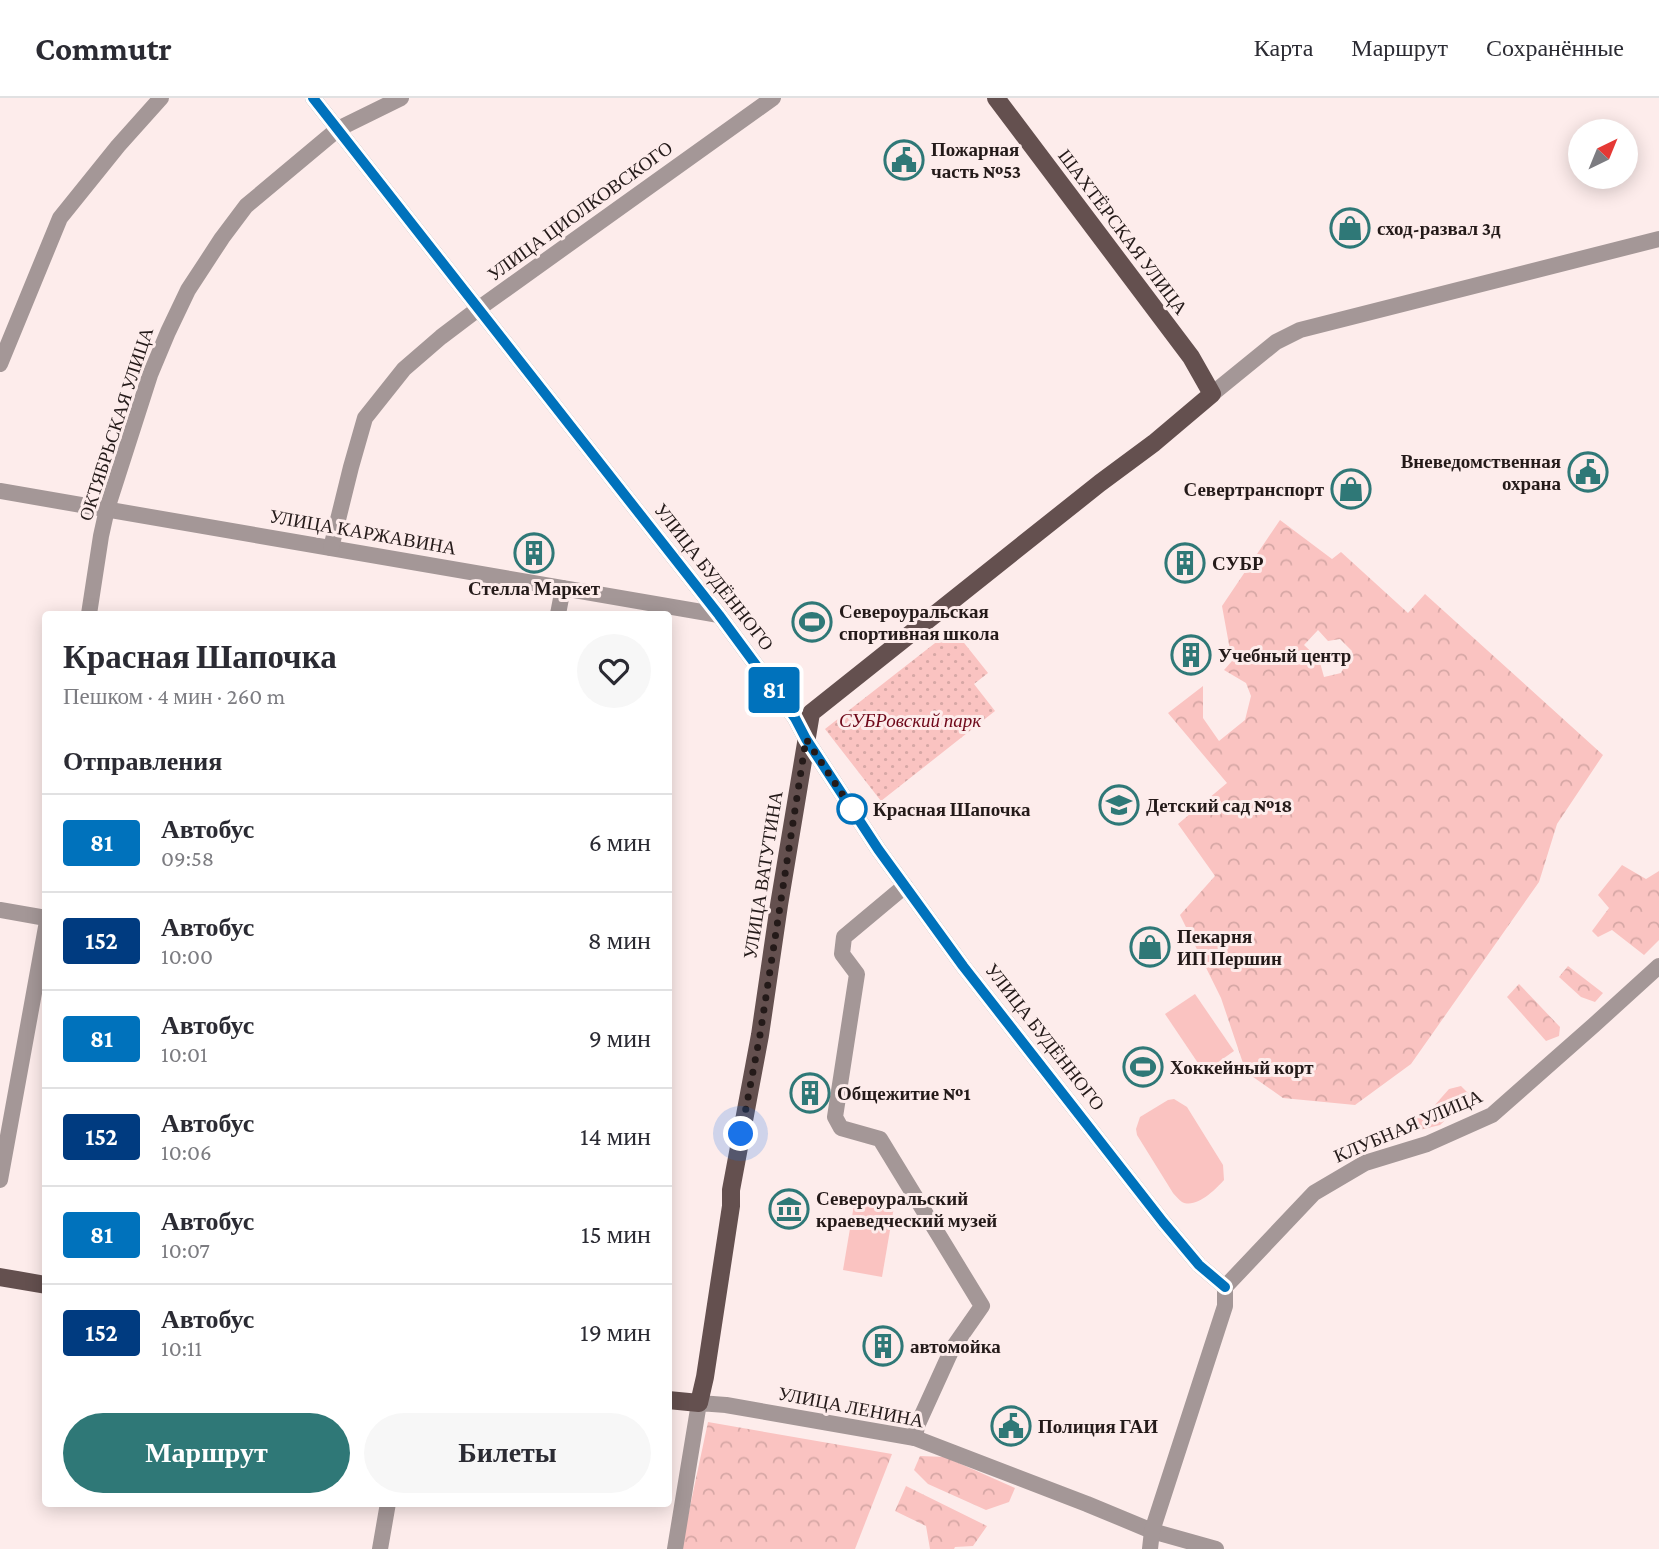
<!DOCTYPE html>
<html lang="ru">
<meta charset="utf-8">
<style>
body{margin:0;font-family:"Crimson Pro",serif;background:#f7f7f7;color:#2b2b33;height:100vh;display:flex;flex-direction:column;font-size:26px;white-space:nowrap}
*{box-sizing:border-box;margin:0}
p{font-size:23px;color:#7c7c81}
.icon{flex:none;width:38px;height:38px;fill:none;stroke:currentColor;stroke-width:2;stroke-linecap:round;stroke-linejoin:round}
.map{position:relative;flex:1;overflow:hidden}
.sheet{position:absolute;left:42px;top:513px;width:630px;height:896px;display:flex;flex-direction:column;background:#fff;border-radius:7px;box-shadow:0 4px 18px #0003}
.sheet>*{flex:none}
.badge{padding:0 14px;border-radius:5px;font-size:24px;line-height:46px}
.needle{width:46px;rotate:43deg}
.buttons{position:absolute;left:1568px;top:21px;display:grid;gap:14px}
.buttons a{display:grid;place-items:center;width:70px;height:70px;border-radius:50%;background:#fff;box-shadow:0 4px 18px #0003;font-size:35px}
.you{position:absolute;width:35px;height:35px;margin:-18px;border:5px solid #fff;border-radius:50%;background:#1a73e8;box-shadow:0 0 0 10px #1a73e833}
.map>.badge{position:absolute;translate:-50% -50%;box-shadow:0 0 0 4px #fff}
h2{padding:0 21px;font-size:26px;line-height:63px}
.round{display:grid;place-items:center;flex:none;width:74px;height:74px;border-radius:37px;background:#f7f7f7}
.summary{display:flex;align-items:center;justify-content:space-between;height:119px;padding:0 21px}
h1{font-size:33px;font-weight:600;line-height:52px}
.action{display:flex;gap:14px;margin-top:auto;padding:14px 21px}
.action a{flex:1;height:80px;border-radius:42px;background:#2f7877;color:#fff;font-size:28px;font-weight:600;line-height:80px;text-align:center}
.action a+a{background:#f7f7f7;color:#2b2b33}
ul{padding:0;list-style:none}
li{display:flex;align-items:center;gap:21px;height:98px;padding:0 21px;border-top:2px solid #e1e1e2}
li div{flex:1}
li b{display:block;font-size:26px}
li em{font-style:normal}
li .badge{min-width:77px;font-weight:700;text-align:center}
header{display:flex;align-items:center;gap:42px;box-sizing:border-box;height:98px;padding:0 35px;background:#fff;border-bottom:2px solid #e1e1e2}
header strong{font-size:33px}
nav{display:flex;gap:38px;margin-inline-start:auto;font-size:24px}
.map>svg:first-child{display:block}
.grass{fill:#fac3c1}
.forest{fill:url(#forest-crowns);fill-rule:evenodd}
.park{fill:url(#park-dots)}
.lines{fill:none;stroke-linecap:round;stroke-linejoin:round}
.minor{stroke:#a49797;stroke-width:16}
.major{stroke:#64504f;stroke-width:18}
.line-casing{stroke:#fff;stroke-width:16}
.line{stroke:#0072bc;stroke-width:10}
.walk{stroke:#241a19;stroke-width:7;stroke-dasharray:0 12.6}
.stop-dot{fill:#fff;stroke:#0072bc;stroke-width:3.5}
.labels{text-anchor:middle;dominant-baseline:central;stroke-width:6;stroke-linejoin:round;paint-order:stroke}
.poi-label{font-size:19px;font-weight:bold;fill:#241a19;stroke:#fdeceb;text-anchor:start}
.street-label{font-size:19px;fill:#241a19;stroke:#fdeceb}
.park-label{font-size:19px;font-style:italic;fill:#6e0719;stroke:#fdeceb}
.stop-label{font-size:19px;font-weight:bold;fill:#241a19;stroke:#fdeceb;text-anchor:start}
</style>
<header>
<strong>Commutr</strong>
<nav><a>Карта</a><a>Маршрут</a><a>Сохранённые</a></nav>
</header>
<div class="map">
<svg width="1659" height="1451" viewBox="0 0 1659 1451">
<defs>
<pattern id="forest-crowns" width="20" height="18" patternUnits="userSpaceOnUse" patternTransform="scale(1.75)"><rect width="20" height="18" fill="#fac3c1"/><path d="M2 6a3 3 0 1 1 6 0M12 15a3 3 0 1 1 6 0" fill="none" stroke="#d6a7a5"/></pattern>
<pattern id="park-dots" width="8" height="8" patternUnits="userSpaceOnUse" patternTransform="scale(1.75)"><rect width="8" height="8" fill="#fac3c1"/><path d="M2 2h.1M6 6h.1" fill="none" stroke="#d6a7a5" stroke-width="1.8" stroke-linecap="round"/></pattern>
</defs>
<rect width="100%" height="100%" fill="#fdeceb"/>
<!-- grass -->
<g class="grass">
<path d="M1195,896L1234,953L1204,974L1165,916Z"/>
<path d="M1174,1001L1187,1009L1223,1067L1224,1082C1215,1092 1196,1111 1182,1104C1179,1102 1175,1097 1173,1095L1137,1037L1136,1031L1140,1019L1168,1002Z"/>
<path d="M856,1095L895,1103L882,1179L843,1172Z"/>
</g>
<!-- forest -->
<g class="forest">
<path d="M1280,422L1332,461L1341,454L1408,515L1425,496L1603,657L1557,726L1539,784L1411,966L1355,1007L1283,1000L1246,974L1221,900L1180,817L1215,778L1178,726L1227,685L1168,615L1203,588V620L1219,643L1245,622L1251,598L1246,585L1224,572L1232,563L1222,508ZM1318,532L1328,543L1340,541L1352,553L1341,575L1324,579L1319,561L1304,547Z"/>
<path d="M1622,767L1646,781L1659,773V842L1644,857L1612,832L1598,839L1592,833L1609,810L1598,797Z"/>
<path d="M1568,868L1603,895L1595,904L1581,899L1559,879Z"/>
<path d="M1519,886L1560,929L1559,938L1546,943L1507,899Z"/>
<path d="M1461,988L1471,998L1440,1027L1407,1035L1410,1020L1434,1008L1449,991Z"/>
<path d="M708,1324L892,1356L855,1451H681Z"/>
<path d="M920,1358L945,1359L1015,1390L1009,1404L986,1412L928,1386L914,1372Z"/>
<path d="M906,1388L987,1428L973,1448L955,1449L954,1451H930L926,1428L895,1413Z"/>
</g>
<!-- park -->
<path class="park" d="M953,531L988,575L974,586L995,613L881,703L825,631Z"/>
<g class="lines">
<!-- minor -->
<g class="minor">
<path d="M313,0L719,517L795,620L806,641L878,751L963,868L1163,1124L1199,1167L1225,1189"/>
<path d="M0,266L60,120L118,48L161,0"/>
<path d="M1212,296L1276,244L1300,232L1659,141"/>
<path d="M0,393L719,517"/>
<path d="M331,450L351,369L365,320L404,271L441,239L478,211L773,0"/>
<path d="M89,516L101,438L107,411L150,277L168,234L188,192L222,140L246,108L338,31L401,0"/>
<path d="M558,516L563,490"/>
<path d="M905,788L844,839L842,856L857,876L835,1019L841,1030L880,1041L982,1208L952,1251L917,1328L915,1340"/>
<path d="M0,812L46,820"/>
<path d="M0,1082L46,829"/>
<path d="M380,1451L388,1405"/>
<path d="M675,1451L699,1305L726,1307L915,1340L1087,1406L1152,1433L1216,1451"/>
<path d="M1150,1451L1152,1433L1225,1208V1189L1314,1095L1365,1065L1427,1046L1492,1017L1594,927L1659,868"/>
</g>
<!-- major -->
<g class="major">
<path d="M0,1179L46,1187"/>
<path d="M668,1302L699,1305L705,1279L731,1108V1092L760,937L779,807L811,615L1100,385L1154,345L1212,296L1191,259L996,0"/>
</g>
</g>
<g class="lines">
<!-- line casing -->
<g class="line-casing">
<path id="line" d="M313,0L719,517L795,620L806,641L878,751L963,868L1163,1124L1199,1167L1225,1189"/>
</g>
<!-- line -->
<use href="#line" class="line"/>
<!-- walk -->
<path class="walk" d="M741,1036L760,937L806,641L852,711"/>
</g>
<!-- icons -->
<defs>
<g id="civic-ring" transform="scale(2.0125)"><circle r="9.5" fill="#fdeceb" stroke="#2f7877" stroke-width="1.5"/><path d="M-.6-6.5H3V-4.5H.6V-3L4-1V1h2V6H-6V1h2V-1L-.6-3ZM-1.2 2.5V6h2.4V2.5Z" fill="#2f7877"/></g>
<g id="shop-ring" transform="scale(2.0125)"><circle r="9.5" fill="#fdeceb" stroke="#2f7877" stroke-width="1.5"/><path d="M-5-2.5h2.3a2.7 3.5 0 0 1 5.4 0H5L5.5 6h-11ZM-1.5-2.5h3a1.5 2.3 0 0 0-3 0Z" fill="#2f7877"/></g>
<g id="building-ring" transform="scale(2.0125)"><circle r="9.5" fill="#fdeceb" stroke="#2f7877" stroke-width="1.5"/><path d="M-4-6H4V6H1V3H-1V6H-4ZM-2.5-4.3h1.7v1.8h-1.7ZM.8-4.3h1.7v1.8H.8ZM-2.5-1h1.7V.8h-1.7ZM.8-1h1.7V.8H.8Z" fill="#2f7877"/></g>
<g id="stadium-ring" transform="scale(2.0125)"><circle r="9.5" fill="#fdeceb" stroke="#2f7877" stroke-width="1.5"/><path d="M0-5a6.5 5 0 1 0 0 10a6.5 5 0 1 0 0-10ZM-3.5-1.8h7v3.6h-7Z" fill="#2f7877"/></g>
<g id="school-ring" transform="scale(2.0125)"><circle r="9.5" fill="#fdeceb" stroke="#2f7877" stroke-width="1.5"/><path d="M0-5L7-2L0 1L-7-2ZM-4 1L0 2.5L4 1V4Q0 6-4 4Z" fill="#2f7877"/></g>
<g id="museum-ring" transform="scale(2.0125)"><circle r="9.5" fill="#fdeceb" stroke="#2f7877" stroke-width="1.5"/><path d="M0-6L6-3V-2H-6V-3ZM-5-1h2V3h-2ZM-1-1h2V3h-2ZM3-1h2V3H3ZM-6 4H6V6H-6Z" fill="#2f7877"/></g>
</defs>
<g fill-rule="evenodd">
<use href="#civic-ring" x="904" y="62"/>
<use href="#shop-ring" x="1350" y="130"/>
<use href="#civic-ring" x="1588" y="374"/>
<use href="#shop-ring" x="1351" y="391"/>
<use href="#building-ring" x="534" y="455"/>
<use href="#building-ring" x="1185" y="465"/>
<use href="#stadium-ring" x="812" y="524"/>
<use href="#building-ring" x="1191" y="557"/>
<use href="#school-ring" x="1119" y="707"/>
<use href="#shop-ring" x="1150" y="849"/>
<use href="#stadium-ring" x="1143" y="969"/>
<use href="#building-ring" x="810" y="995"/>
<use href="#museum-ring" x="789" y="1111"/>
<use href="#building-ring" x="883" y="1248"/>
<use href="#civic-ring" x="1011" y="1328"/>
</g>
<!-- markers -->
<circle class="stop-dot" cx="852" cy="711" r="14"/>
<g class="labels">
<!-- poi labels -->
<g class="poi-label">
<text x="931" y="51">Пожарная<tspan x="931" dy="22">часть №53</tspan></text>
<text x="1377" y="130">сход-развал 3д</text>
<text x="1561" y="363" text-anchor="end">Вневедомственная<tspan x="1561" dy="22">охрана</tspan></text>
<text x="1324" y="391" text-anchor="end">Севертранспорт</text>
<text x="1212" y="465">СУБР</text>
<text x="534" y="490" text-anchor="middle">Стелла Маркет</text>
<text x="839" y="513">Североуральская<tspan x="839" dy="22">спортивная школа</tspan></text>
<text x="1218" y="557">Учебный центр</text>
<text x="1146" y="707">Детский сад №18</text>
<text x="1177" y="838">Пекарня<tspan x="1177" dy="22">ИП Першин</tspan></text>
<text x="1170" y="969">Хоккейный корт</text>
<text x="837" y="995">Общежитие №1</text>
<text x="816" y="1100">Североуральский<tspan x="816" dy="22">краеведческий музей</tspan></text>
<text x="910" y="1248">автомойка</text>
<text x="1038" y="1328">Полиция ГАИ</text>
</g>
<!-- street labels -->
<g class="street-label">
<text transform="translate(580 113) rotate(-36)">УЛИЦА ЦИОЛКОВСКОГО</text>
<text transform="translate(1123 134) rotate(53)">ШАХТЁРСКАЯ УЛИЦА</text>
<text transform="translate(116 326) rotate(-72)">ОКТЯБРЬСКАЯ УЛИЦА</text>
<text transform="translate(363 434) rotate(10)">УЛИЦА КАРЖАВИНА</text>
<text transform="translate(714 479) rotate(52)">УЛИЦА БУДЁННОГО</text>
<text transform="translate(763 777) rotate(-81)">УЛИЦА ВАТУТИНА</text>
<text transform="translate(1045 939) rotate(52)">УЛИЦА БУДЁННОГО</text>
<text transform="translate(1408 1028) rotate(-23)">КЛУБНАЯ УЛИЦА</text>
<text transform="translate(851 1309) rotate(11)">УЛИЦА ЛЕНИНА</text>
</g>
<!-- park labels -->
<g class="park-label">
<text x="910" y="622">СУБРовский парк</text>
</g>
<!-- stop labels -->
<g class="stop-label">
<text x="873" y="711">Красная Шапочка</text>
</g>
</g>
</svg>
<div class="buttons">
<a><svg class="needle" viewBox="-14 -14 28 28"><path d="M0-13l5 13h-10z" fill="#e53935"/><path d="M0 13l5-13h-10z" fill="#7c7c81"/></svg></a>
</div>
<div class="you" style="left:741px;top:1036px"></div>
<b class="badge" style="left:774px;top:592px;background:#0072bc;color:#fff">81</b>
<section class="sheet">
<div class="summary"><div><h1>Красная Шапочка</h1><p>Пешком · 4 мин · 260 m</p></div><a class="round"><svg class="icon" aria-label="heart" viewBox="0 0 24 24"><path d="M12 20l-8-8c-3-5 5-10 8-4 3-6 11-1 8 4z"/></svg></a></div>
<h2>Отправления</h2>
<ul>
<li><span class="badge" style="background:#0072bc;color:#fff">81</span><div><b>Автобус</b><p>09:58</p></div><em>6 мин</em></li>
<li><span class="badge" style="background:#003b80;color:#fff">152</span><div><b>Автобус</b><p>10:00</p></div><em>8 мин</em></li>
<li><span class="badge" style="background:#0072bc;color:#fff">81</span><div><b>Автобус</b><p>10:01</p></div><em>9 мин</em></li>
<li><span class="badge" style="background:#003b80;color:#fff">152</span><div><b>Автобус</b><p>10:06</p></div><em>14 мин</em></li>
<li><span class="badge" style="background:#0072bc;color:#fff">81</span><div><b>Автобус</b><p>10:07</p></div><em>15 мин</em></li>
<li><span class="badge" style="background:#003b80;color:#fff">152</span><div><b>Автобус</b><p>10:11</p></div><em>19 мин</em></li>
</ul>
<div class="action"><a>Маршрут</a><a>Билеты</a></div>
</section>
</div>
